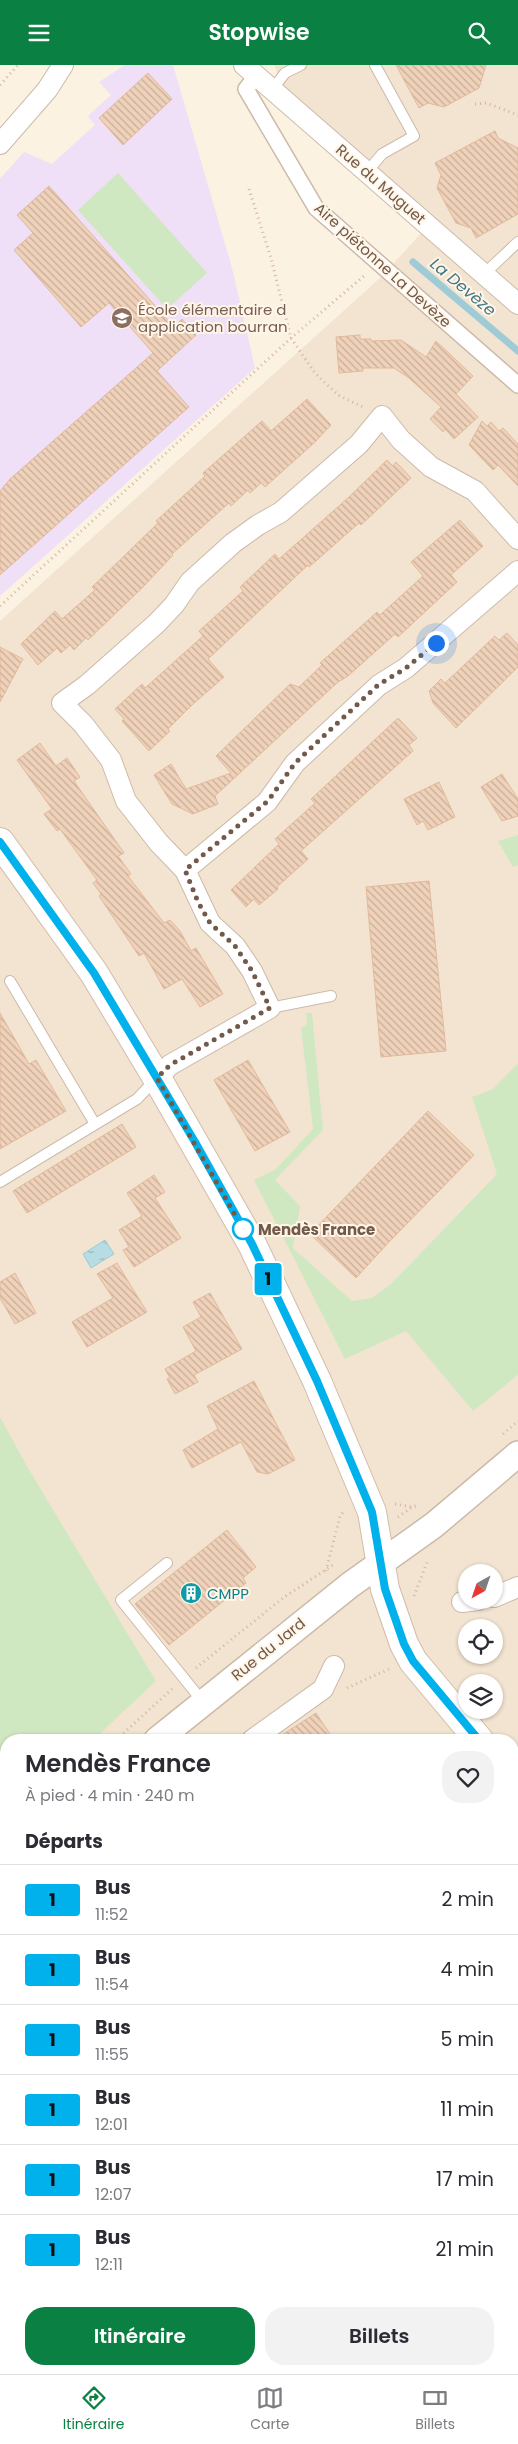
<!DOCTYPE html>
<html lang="fr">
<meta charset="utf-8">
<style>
body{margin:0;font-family:Poppins,sans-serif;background:#f2f2f3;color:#2b2b33;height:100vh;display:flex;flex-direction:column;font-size:19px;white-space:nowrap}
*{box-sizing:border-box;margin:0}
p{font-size:16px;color:#7c7c81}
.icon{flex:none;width:28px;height:28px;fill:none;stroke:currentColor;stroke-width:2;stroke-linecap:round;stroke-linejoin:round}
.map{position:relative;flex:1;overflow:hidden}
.panel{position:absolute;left:0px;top:1669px;width:519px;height:641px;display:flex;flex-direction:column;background:#fff;border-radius:20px 20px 0 0;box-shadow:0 1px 4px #0004}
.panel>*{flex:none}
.badge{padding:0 10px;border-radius:4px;font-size:18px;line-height:32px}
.needle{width:32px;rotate:220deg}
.fabs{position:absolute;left:458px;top:1499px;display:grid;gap:10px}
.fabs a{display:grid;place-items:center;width:45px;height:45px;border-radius:50%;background:#fff;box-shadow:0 1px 4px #0004;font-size:25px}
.you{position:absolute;width:25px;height:25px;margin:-12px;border:4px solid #fff;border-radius:50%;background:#1a73e8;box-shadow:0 0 0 8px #1a73e833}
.map>.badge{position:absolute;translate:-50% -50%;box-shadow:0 0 0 2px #fff}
h2{padding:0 25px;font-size:19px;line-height:45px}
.round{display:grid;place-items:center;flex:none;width:52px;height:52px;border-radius:20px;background:#f2f2f3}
.overview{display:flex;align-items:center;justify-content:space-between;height:85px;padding:0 25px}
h1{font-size:24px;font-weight:600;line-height:38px}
.primary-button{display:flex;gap:10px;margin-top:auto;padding:10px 25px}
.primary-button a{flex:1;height:58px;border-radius:20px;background:#0b8043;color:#fff;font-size:20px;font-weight:600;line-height:58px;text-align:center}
.primary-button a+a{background:#f2f2f3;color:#2b2b33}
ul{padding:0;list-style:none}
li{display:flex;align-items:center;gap:15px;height:70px;padding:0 25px;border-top:1px solid #e1e1e2}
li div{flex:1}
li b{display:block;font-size:19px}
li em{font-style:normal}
li .badge{min-width:55px;font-weight:700;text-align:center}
header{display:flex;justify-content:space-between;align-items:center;height:65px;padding:0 25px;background:#0b8043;color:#fff;font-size:22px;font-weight:600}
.menu{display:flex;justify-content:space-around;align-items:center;height:70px;border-top:1px solid #e1e1e2;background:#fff;font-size:14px;color:#7c7c81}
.menu a{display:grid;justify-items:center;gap:2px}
.menu .current{color:#0b8043}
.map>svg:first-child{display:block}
.residential{fill:#f3e4d1;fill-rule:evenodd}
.education{fill:#efdff7}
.green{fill:#d0e8c1}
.water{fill:url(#water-ripples);stroke:#9ecbd6}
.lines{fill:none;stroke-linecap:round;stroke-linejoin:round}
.stream{stroke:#9ecbd6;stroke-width:7}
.building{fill:url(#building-back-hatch);stroke:#e2b99b}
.service-casing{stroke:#ccbaa9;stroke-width:12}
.pedestrian-casing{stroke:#ccbaa9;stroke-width:18}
.minor-casing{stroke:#ccbaa9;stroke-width:22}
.tertiary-casing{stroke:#ccbaa9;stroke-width:28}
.secondary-casing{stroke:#d1bca9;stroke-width:30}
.path{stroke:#d5b59e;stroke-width:3;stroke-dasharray:1 4;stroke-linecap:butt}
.service{stroke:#fff;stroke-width:10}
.pedestrian{stroke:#fff;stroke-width:15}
.minor{stroke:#fff;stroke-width:20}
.tertiary{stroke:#fff;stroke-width:25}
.secondary{stroke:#fff;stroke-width:28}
.line-casing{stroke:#fff;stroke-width:11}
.line{stroke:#00b1eb;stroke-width:8}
.walk{stroke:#725949;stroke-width:5;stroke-dasharray:0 9}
.stop-dot{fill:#fff;stroke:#00b1eb;stroke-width:2.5}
.labels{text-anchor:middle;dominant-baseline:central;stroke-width:4;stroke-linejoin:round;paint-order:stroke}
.street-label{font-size:15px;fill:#725949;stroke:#fff6e8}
.education-label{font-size:15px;fill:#785e54;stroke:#fff6e8;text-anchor:start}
.stop-label{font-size:15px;font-weight:bold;fill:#725949;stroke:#fff6e8;text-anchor:start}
.culture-label{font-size:15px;fill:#0d838f;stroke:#fff6e8;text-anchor:start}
.water-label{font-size:16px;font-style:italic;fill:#447885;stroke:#fff6e8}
</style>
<header><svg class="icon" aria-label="menu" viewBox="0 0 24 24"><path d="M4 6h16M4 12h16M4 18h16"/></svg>Stopwise<svg class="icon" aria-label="search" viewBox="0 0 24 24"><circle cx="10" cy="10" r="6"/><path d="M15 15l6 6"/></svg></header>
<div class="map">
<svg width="518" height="2309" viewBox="0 0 518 2309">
<defs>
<pattern id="water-ripples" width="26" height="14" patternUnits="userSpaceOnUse" patternTransform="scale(1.25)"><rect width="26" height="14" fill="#b7dce4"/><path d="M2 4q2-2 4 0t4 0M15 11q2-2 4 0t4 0" fill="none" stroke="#99b5bb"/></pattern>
<pattern id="building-back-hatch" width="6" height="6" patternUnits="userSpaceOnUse" patternTransform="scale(1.25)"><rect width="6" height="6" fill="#f0d2ba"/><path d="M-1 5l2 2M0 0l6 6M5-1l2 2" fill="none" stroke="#c7ad99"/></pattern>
</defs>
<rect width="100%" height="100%" fill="#fbf2e2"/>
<!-- residential -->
<path class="residential" d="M274,0H518V2309H0V556L381,212L435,153L282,20ZM466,1508H494V1535H466ZM466,1562H494V1590H466ZM466,1618H494V1645H466ZM6,1675H512V2304H6Z"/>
<!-- education -->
<path class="education" d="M125,0H173L232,203L255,303L0,531V114L24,87L52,99L95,60L88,51L111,30L99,17Z"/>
<!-- green -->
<g class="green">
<path d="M118,108L207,208L167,244L78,145Z"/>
<path d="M518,770V800L513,802L498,776Z"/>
<path d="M306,948H312L323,1065L275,1115L300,1141L293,1183L352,1236L372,1233L392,1218L497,1109L472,1032L493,1024L518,998V1310L473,1346L406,1266L345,1294L254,1115L276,1104L313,1064L301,963L307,959Z"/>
<path d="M0,1352L28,1403L156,1616L93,1675H6V1721L0,1711Z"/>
</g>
<!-- water -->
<path class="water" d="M105,1175L114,1189L91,1203L83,1189Z"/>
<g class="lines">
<!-- stream -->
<path class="stream" d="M413,197L518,286"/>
</g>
<!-- building -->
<g class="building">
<path d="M396,0H486L479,23L444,42L428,38L419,43Z"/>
<path d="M148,8L172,34L123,80L99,53Z"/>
<path d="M495,66L498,73L518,83V149L476,173L471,163L456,158L437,123L441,110L435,98Z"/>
<path d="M49,121L174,262L182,254L196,270L157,306L189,342L0,510V426L10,414L153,288L109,238L81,262L14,185L33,168L17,150Z"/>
<path d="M360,270V274H371V276L401,275L426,292L436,276L473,311L456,329L478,352L454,374L445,364L443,367L430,354L441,342L409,313L394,303H363V306L339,308L336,272Z"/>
<path d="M307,334L331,360L314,378L265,422L261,418L250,428L248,425L231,441L229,438L172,489L173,490L143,522L88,575L86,573L74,585L70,580L61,588L57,583L38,600L21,579L55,546L62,554L95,525L92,522L158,458L156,456L205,411L203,408L262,356L271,366Z"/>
<path d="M482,356L487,361L491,357L499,366L503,363L518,379V421L498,400L493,405L469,380Z"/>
<path d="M387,395L393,401L396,397L411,413L361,460L359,458L309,502L308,500L208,594L224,612L192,640L168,664L170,666L149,686L122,656L124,654L115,644L142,619L145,623L203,571L199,566L243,526L240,522L275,489L279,494L349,432Z"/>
<path d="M460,455L483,481L451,510L457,517L398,572L395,569L348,611L338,617L215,731L218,739L193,749L172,739L154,710L171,699L186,724L231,708L216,691L290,619L299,622L322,600L320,598L377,547L380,550L423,511L411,497Z"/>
<path d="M507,568L518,580V602L456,663L433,638L429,626L441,614L445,618L495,571L499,575Z"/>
<path d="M0,582L23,594L0,637Z"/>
<path d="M398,653L417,673L409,680L413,686L301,786L308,794L277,822L278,824L259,840L254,834L246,842L231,825L279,779L275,774L315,738L311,734Z"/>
<path d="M40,678L56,701L67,693L80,712L74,716L124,788L118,791L131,809L128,811L164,858L170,855L180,866L191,886L196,883L223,929L200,942L182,914L164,924L144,888L139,891L99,831L101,829L93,818L97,815L60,764L57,766L44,749L52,744L17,695Z"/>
<path d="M502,709L518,734V751L502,756L481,722Z"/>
<path d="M439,717L455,752L428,765L423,756L417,760L404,734Z"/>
<path d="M429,816L446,986L381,992L366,822Z"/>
<path d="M0,948L29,999L36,995L66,1046L0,1084Z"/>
<path d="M248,995L290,1067L255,1086L214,1015Z"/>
<path d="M428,1046L474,1090L389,1177L356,1213L310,1169Z"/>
<path d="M122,1059L136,1082L27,1148L13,1126Z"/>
<path d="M154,1110L165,1127L155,1133L181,1173L134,1202L123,1185L129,1182L119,1165L142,1151L127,1128Z"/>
<path d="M117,1198L147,1247L87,1282L72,1257L113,1233L97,1209Z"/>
<path d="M15,1208L36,1248L15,1259L0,1233V1217Z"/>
<path d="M210,1228L242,1284L194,1310L198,1317L175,1329L167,1314L170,1313L165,1304L196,1286L183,1262L201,1252L193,1237Z"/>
<path d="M254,1316L295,1395L268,1409L257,1407L241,1377L192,1403L183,1385L218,1364L207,1341Z"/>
<path d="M227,1465L256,1502L243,1513L246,1518L169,1580L135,1539Z"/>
<path d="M316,1648L334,1675H274Z"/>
</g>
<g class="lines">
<!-- service casing -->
<g class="service-casing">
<g id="service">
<path d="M272,25L285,8L301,0"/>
<path d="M367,107L382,89L414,71L375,0"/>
<path d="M484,209L518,177"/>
<path d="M10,916L95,1059"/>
<path d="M270,943L331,931"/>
<path d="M0,1117L137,1034L155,1015"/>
<path d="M167,1498L121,1535L203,1637"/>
</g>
</g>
<!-- pedestrian casing -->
<g class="pedestrian-casing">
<path id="pedestrian" d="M256,11L246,24L316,143L518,320"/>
</g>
<!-- minor casing -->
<g class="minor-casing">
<g id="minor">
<path d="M244,0L518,239"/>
<path d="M0,79L47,25L63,0"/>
<path d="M185,805L267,737L295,698L379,620L406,603L518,506"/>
<path d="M157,1013L170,1000L270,943L252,906L235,881L210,858L185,805L159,778L126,736L111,695L83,659L62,638L87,620L157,558L174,540L190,517L233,478L258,460L281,447L359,379L382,351L401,375L431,402L475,426L518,474"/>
<path d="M494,1532L518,1522"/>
<path d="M462,1537L478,1535"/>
<path d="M252,1675L323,1624L334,1601"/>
<path d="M0,1727L6,1735"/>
<path d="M0,1855L6,1851"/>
<path d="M354,2304L358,2309"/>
<path d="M99,2309L107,2304"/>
</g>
</g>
<!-- tertiary casing -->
<g class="tertiary-casing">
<g id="tertiary">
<path d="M157,1675L350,1520L434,1460L518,1389"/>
<path d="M0,1808L6,1803"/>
</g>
</g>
<!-- secondary casing -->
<g class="secondary-casing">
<g id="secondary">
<path d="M0,777L94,908L157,1013L252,1179L317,1316L372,1447L385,1524L404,1579L413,1596L479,1675"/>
<path d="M512,1717L518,1723"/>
</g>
</g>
<!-- path -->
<g class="path">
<path d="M0,20L18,0"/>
<path d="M475,39L486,38L518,50"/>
<path d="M249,124L271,193L291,273L315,308L338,330L363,342"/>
<path d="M0,541L291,273L364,211"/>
<path d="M503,1369L518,1356"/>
<path d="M395,1439L411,1442"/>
<path d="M398,1452L412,1442L419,1440"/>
<path d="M326,1506L340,1451L344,1446"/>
<path d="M414,1531L428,1495"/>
<path d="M196,1603L283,1533L333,1500"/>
<path d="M347,1623L389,1604"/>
<path d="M116,1675L173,1623"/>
<path d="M0,1779L6,1774"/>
</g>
<!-- service -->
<use href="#service" class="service"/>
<!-- pedestrian -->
<use href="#pedestrian" class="pedestrian"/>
<!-- minor -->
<use href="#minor" class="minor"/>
<!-- tertiary -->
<use href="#tertiary" class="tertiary"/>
<!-- secondary -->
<use href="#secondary" class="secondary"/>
</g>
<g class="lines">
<!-- line casing -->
<g class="line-casing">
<path id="line" d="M0,777L94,908L195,1077L252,1179L317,1316L372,1447L385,1524L404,1579L413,1596L479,1675"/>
</g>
<!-- line -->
<use href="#line" class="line"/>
<!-- walk -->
<path class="walk" d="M243,1164L157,1013L170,1000L270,943L252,906L235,881L210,858L198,837L185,805L268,736L295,698L378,620L406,603L436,578"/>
</g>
<!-- icons -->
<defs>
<g id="school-disc" transform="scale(1.125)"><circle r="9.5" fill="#8d6e63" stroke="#fff6e8"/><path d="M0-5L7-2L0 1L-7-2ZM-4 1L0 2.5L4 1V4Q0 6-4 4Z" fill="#fff"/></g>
<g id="building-disc" transform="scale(1.125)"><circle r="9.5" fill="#0f9aa8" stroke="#fff6e8"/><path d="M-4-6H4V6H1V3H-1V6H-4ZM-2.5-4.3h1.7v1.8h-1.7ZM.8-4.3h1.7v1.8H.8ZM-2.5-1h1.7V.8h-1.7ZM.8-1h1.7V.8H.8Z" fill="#fff"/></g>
</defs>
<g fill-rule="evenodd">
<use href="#school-disc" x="122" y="253"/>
<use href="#building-disc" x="191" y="1528"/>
</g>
<!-- markers -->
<circle class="stop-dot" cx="243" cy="1164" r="10"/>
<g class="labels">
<!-- street labels -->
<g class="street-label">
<text transform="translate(381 119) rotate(41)">Rue du Muguet</text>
<text transform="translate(383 200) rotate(42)">Aire piétonne La Devèze</text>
<text transform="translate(268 1584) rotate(-39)">Rue du Jard</text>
</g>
<!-- education labels -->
<g class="education-label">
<text x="138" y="244">École élémentaire d<tspan x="138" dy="17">application bourran</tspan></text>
</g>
<!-- stop labels -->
<g class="stop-label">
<text x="258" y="1164">Mendès France</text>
</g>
<!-- culture labels -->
<g class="culture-label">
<text x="207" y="1528">CMPP</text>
</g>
<!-- water labels -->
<g class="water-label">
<text transform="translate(463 222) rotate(40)">La Devèze</text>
</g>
</g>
</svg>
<div class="fabs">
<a><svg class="needle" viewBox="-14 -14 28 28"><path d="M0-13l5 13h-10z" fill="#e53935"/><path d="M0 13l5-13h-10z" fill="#7c7c81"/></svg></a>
<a><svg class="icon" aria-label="locate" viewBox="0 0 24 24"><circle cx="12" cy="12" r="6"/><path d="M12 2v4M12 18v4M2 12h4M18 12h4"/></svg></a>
<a><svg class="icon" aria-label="layers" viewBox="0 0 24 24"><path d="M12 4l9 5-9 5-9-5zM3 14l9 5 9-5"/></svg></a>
</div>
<div class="you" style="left:436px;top:578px"></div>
<b class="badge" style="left:268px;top:1214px;background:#00b1eb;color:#111">1</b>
<section class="panel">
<div class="overview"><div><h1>Mendès France</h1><p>À pied · 4 min · 240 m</p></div><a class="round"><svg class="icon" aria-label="heart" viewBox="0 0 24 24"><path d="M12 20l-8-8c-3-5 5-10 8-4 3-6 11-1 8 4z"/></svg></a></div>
<h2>Départs</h2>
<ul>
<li><span class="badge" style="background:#00b1eb;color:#111">1</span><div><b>Bus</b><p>11:52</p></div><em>2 min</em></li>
<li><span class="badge" style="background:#00b1eb;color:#111">1</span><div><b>Bus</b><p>11:54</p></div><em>4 min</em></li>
<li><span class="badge" style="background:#00b1eb;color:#111">1</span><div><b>Bus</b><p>11:55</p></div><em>5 min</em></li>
<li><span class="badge" style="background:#00b1eb;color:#111">1</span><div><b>Bus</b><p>12:01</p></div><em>11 min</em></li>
<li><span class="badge" style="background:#00b1eb;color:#111">1</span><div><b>Bus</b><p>12:07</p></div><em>17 min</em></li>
<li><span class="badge" style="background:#00b1eb;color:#111">1</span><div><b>Bus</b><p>12:11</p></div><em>21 min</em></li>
</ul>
<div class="primary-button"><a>Itinéraire</a><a>Billets</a></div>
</section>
</div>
<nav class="menu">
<a class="current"><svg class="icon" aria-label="directions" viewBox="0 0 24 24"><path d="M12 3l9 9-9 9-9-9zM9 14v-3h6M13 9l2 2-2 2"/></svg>Itinéraire</a>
<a><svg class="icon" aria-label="map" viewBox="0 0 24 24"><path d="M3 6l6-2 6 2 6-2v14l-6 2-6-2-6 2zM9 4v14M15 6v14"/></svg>Carte</a>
<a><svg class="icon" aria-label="tickets" viewBox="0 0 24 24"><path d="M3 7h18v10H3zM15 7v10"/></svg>Billets</a>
</nav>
